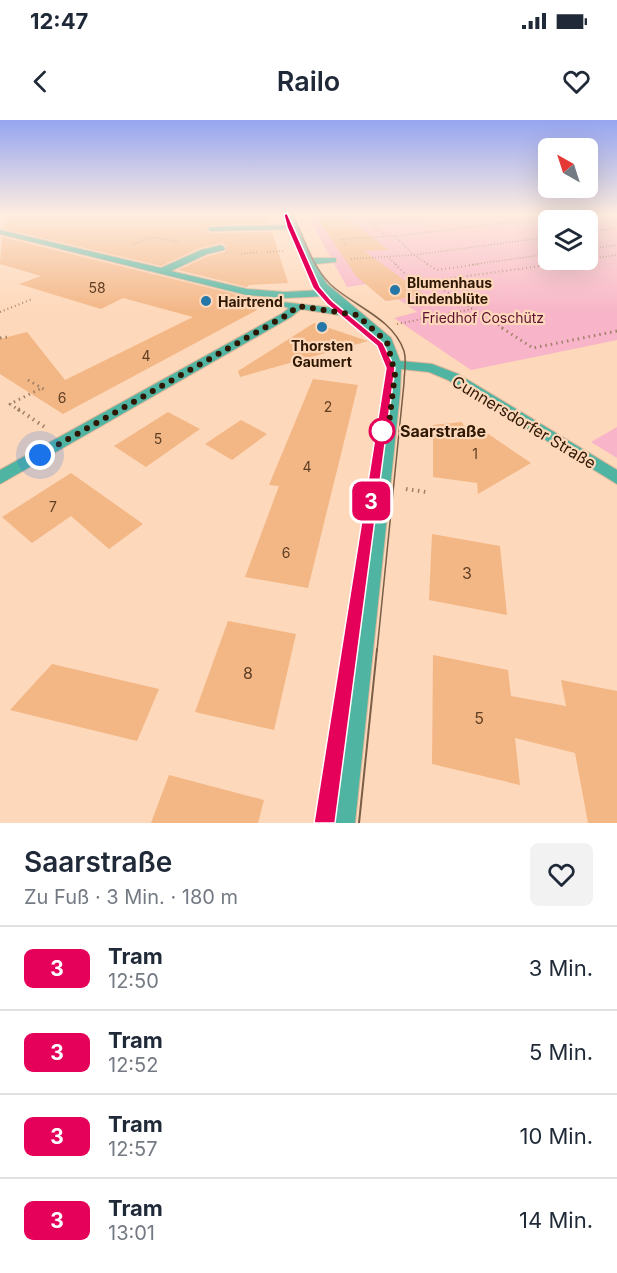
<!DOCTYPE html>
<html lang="de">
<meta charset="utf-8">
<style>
body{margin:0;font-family:Inter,sans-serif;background:#f2f2f3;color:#1f2937;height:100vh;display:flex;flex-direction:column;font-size:22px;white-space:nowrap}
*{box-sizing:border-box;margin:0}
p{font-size:20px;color:#747a83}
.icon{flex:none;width:33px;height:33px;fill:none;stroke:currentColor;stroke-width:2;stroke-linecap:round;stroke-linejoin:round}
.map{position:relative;height:703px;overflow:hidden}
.details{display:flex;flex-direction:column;background:#fff;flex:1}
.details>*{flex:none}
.badge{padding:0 12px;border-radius:9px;font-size:21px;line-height:39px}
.needle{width:39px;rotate:321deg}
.controls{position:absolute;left:538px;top:18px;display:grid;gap:12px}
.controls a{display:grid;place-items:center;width:60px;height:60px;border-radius:9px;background:#fff;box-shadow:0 6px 24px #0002;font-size:30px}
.you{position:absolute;width:30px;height:30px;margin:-15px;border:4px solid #fff;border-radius:50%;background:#1a73e8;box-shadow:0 0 0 9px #1a73e833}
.map>.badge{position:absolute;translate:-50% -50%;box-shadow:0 0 0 3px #fff}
.round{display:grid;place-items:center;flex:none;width:63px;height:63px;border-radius:9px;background:#f2f2f3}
.headline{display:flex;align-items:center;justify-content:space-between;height:102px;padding:0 24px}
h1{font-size:28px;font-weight:600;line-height:45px}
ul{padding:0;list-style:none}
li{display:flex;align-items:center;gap:18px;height:84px;padding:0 24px;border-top:2px solid #e0e1e3}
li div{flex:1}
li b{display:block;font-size:22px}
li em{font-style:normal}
li .badge{min-width:66px;font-weight:700;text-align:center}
.status{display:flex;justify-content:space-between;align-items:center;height:42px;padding:0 30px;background:#fff;direction:ltr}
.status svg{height:16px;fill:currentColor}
header{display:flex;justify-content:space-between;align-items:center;height:78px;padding:0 24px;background:#fff;font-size:27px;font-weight:600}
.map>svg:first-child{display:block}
.green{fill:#f8b4c8;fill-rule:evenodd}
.building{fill:#f3b685}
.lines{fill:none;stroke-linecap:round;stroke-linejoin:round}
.minor-casing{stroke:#d9b599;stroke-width:2}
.path-far3{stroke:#a08167;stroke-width:1.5;stroke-dasharray:1 2;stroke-linecap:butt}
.path-far2{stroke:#a08167;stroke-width:2;stroke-dasharray:1 3;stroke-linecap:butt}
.path-far1{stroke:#a08167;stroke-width:3;stroke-dasharray:1.5 4;stroke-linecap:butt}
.path{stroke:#a08167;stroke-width:4;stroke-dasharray:1.5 4.5;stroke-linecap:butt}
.minor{fill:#4fb5a2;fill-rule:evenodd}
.tram-far1{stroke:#795d45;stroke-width:1.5}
.tram{stroke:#795d45;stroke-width:2}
.line{fill:#e5005a;stroke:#fff;stroke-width:1.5}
.walk{stroke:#2e1703;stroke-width:6;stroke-dasharray:0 10.8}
.poi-dot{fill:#2577a8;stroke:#fed8ba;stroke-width:2}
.stop-dot{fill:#fff;stroke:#e5005a;stroke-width:3}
.labels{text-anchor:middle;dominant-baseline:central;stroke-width:4.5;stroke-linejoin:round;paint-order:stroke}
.far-poi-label{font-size:14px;font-weight:bold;fill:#2e1703;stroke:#fed8ba;text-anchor:start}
.number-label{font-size:14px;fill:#5f3f24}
.far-park-label{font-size:14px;fill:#5d0f31;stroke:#fed8ba}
.street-label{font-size:16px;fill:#2e1703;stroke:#fed8ba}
.stop-label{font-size:16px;font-weight:bold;fill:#2e1703;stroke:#fed8ba;text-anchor:start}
.near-number-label{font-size:16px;fill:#5f3f24}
</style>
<div class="status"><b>12:47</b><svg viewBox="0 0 49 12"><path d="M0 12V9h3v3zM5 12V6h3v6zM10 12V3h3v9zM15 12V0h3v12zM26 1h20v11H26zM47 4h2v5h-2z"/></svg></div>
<header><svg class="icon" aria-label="back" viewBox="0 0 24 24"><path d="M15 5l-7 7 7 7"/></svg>Railo<svg class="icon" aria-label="heart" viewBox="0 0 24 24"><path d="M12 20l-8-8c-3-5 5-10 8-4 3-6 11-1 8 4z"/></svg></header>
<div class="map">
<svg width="617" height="703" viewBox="0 0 617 703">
<rect width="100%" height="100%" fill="#fed8ba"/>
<!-- green -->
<g class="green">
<path d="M307,95H617V220L471,250L394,198L417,192L398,179L386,181L366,164L347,167ZM549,100H588V140H549Z"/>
<path d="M617,307V338L591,322Z"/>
</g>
<!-- building -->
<g class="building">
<path d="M8,95H266L269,103L211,105L205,110L211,113L272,112L288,163L249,165L247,167L178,150L208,136L225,132L227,127L222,123L200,128L161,146L4,109Z"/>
<path d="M315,95H343L389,130L364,131L425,175L386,181L356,156Z"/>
<path d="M2,117L251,178L257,190L63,294L0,254V219L27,212L65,260L193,197L123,178L101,189L19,164L41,156L0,144Z"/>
<path d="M314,203L368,221L240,257L238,251Z"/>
<path d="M313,259L358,265L308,468L245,457L279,366L269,365Z"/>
<path d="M168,292L200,309L146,347L114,326Z"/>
<path d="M241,300L267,314L232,340L205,324Z"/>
<path d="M462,302L464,306L475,305L531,343L478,374L477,363L433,357V305Z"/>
<path d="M71,353L143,404L109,429L71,396L32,423L2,397Z"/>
<path d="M432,414L500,426L507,495L429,480Z"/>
<path d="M228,501L296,514L274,610L195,592Z"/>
<path d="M433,535L508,550L511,576L566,586L561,560L617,571V703H588L575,633L515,618L520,665L432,644Z"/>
<path d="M52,544L159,569L137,621L10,590Z"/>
<path d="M169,655L264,680L258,703H151Z"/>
</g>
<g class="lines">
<!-- minor casing -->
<g class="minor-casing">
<path id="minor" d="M285,95H293L312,138H336V142L315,144L327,164L391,218L400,241L432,244L458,254L617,350V364L448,260L429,252L401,249L400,273L355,703H323L386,273L387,244L381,222L352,197L301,189L291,197L0,364V350L283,193L289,188L282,186V182L343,189L328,176L285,178L247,175L0,114V110L161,148L201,130L221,125L225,128L224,130L207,134L171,151L247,169L285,172L322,170L307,148L291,109L211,111L207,109L211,107L289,105Z"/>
</g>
<!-- path-far3 -->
<g class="path-far3">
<path d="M601,95L617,100"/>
<path d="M588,112L617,108"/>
<path d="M386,116L370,104L441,95"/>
<path d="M395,116L414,135L429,145"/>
<path d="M132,125L153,117L179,122"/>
<path d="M346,125L342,119L395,116L575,95"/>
<path d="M588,129L617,125"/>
<path d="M267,132L284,131"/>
<path d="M241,134L257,132"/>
<path d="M387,136L397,145"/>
<path d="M351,139L414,135L549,117"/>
<path d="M588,139L617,135"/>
<path d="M469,145L549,134"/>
<path d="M544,145L582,140"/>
</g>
<!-- path-far2 -->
<g class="path-far2">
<path d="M395,144L415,163L430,161L504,209"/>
<path d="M427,144L436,150L480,144"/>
<path d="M431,161L555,144"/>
<path d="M0,192L32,179"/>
<path d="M397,204L472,189"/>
</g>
<!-- path-far1 -->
<g class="path-far1">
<path d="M502,208L533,228L617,211"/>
<path d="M0,218L8,217"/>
<path d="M28,260L45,270"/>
<path d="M20,291L10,284L42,268"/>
</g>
<!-- path -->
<g class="path">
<path d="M18,289L46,308"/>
<path d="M406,369L426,372"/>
</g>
<!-- minor -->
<use href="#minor" class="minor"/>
<!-- tram-far1 -->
<g class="tram-far1">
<path d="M293,95C303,117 312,146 330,164C353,186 393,198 404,231C407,241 404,253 404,263L377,531"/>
<path d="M304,139C308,149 311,160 318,169C340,200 374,210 391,248L349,531"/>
</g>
<!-- tram -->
<g class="tram">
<path d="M324,703L350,529"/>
<path d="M359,703L377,529"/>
</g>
</g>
<!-- sky -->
<linearGradient id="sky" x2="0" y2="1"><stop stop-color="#95a5f0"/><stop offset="0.49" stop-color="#ffede0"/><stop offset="1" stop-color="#ffede0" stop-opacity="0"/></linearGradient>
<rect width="617" height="193" fill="url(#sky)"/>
<!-- line -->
<path class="line" d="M287,93L320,167L332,181L383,223L395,248L335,703H314L386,248L377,226L327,184L313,168L287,107L284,95Z"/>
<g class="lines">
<!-- walk -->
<path class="walk" d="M40,335L287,195L298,186L357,195L387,222L395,254L388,312L382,311"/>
</g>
<!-- markers -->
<g class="poi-dot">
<circle cx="395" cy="170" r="6"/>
<circle cx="206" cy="181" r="6"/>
<circle cx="322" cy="207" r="6"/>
</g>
<circle class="stop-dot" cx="382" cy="311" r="12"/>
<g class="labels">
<!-- far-poi labels -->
<g class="far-poi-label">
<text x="407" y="162">Blumenhaus<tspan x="407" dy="16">Lindenblüte</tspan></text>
<text x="218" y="181">Hairtrend</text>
<text x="322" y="225" text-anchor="middle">Thorsten<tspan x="322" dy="16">Gaumert</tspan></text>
</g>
<!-- number labels -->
<g class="number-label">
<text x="97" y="167">58</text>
<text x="146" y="235">4</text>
<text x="62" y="277">6</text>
<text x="328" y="286">2</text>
<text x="158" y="318">5</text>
<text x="475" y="333">1</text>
<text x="307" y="346">4</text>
<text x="53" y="386">7</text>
<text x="286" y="432">6</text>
</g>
<!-- far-park labels -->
<g class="far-park-label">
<text x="483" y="197">Friedhof Coschütz</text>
</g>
<!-- street labels -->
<g class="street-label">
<text transform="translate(524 302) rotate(31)">Cunnersdorfer Straße</text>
</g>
<!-- stop labels -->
<g class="stop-label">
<text x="400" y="311">Saarstraße</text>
</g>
<!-- near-number labels -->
<g class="near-number-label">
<text x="467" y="453">3</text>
<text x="248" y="553">8</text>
<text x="479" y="598">5</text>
</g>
</g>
</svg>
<div class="controls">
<a><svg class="needle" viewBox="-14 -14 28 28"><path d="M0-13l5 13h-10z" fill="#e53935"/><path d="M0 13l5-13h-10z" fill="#747a83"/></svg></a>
<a><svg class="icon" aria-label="layers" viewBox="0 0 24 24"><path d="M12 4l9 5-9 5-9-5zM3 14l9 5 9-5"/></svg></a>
</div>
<div class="you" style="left:40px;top:335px"></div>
<b class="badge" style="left:371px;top:381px;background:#e5005a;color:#fff">3</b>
</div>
<section class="details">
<div class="headline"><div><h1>Saarstraße</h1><p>Zu Fuß · 3 Min. · 180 m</p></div><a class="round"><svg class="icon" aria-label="heart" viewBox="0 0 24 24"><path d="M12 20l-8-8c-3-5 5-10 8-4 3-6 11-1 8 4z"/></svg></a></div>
<ul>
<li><span class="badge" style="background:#e5005a;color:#fff">3</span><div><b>Tram</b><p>12:50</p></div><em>3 Min.</em></li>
<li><span class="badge" style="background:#e5005a;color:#fff">3</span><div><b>Tram</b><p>12:52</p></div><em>5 Min.</em></li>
<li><span class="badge" style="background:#e5005a;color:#fff">3</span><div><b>Tram</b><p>12:57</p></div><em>10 Min.</em></li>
<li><span class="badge" style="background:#e5005a;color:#fff">3</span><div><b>Tram</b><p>13:01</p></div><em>14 Min.</em></li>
</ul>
</section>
